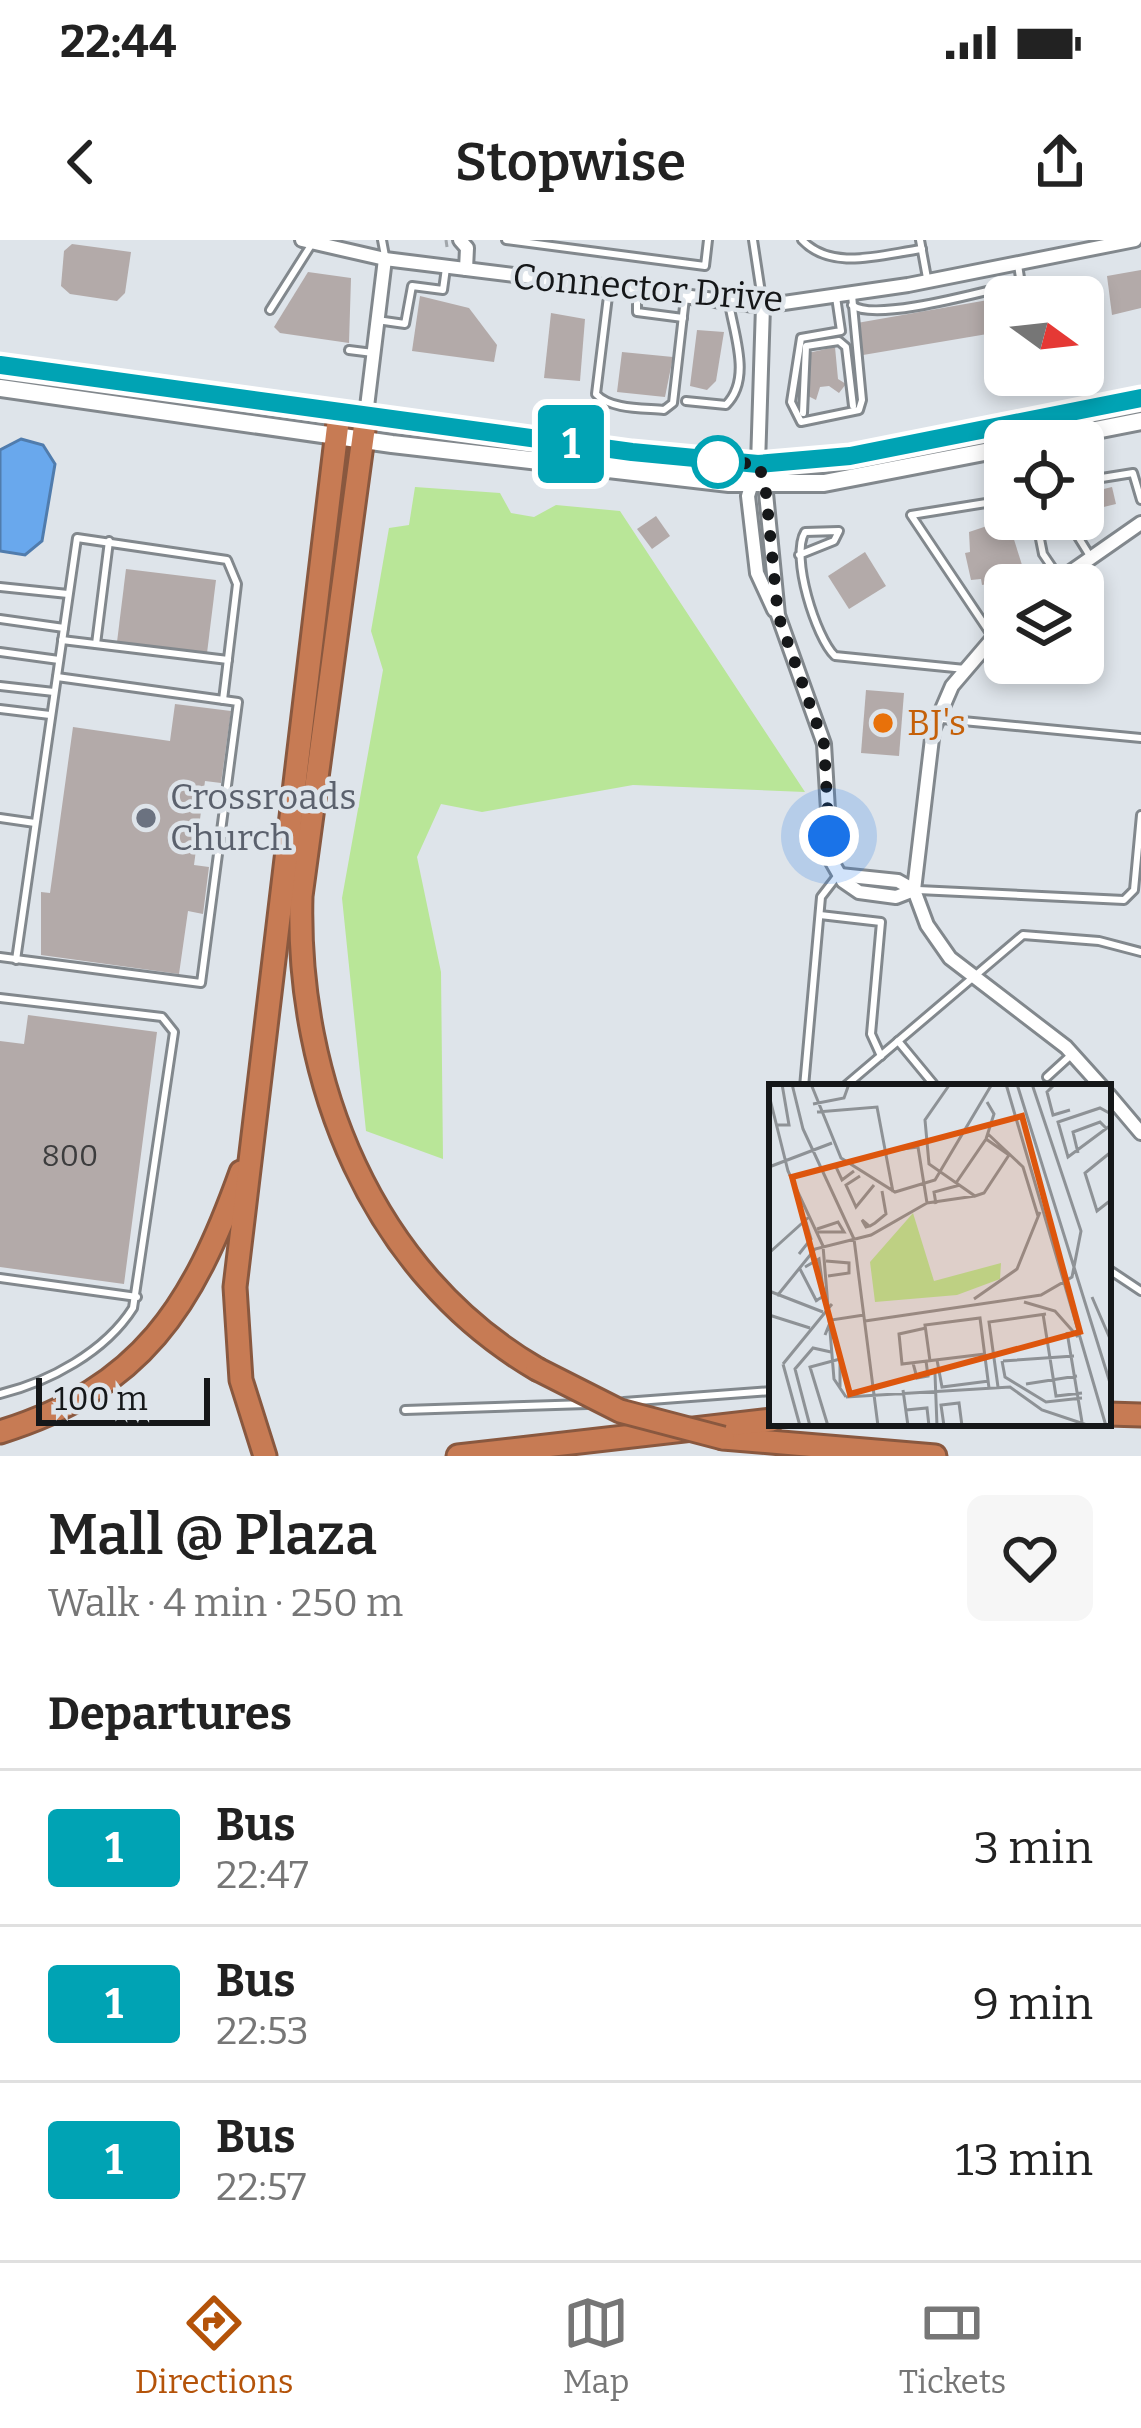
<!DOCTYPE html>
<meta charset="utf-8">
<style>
body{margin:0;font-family:Bitter,serif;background:#f6f6f6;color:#222;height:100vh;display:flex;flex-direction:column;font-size:45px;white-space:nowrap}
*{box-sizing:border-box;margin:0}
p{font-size:39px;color:#767676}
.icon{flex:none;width:66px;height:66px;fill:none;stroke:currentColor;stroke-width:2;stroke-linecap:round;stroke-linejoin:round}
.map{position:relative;height:1216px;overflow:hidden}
.side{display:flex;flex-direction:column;background:#fff;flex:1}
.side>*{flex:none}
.badge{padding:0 24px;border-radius:9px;font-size:42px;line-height:78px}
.needle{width:78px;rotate:105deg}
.controls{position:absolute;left:984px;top:36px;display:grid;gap:24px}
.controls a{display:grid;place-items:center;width:120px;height:120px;border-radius:18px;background:#fff;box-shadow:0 6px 18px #0003;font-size:60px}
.scale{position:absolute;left:36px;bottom:30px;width:174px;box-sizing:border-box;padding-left:12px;border:6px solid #151719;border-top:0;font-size:33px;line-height:42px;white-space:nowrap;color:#151719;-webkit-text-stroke:9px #dee4ea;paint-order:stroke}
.you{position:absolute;width:60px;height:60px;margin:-30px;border:9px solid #fff;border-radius:50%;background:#1a73e8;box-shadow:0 0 0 18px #1a73e833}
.map>.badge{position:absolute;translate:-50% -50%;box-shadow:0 0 0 6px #fff}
h2{padding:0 48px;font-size:45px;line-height:108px}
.round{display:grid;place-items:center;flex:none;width:126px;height:126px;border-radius:18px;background:#f6f6f6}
.summary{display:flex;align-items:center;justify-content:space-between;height:204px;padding:0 48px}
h1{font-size:57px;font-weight:600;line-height:90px}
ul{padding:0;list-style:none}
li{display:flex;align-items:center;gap:36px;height:156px;padding:0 48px;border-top:3px solid #e0e0e0}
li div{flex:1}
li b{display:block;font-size:45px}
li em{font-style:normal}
li .badge{min-width:132px;font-weight:700;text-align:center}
.status{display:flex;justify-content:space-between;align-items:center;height:84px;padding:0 60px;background:#fff;direction:ltr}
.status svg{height:33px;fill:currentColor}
header{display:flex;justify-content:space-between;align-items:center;height:156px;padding:0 48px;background:#fff;font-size:54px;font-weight:600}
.tab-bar{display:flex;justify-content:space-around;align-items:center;height:168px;border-top:3px solid #e0e0e0;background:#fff;font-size:33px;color:#767676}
.tab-bar a{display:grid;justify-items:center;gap:6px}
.tab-bar .on{color:#b45309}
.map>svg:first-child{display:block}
.green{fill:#b9e698}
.water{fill:#69a8ed;stroke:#507cad;stroke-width:3}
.building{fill:#b3aaa9}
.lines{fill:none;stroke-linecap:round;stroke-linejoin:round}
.lane-casing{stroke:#82888d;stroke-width:12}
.street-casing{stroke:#82888d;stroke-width:18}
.secondary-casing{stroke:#82888d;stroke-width:22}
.highway-casing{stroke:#89583f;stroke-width:27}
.path{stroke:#a1a6ab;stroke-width:3;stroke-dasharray:12 6;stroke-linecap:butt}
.lane{stroke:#fff;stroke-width:6}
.street{stroke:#fff;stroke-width:12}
.secondary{stroke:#fff;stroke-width:16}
.highway{stroke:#c77b54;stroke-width:21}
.highway-bridge-casing{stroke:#89583f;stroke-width:27;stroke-linecap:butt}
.highway-bridge{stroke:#c77b54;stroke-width:21}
.line-casing{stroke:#fff;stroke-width:27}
.line{stroke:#00a3b4;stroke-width:18}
.walk{stroke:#151719;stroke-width:12;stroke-dasharray:0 21.6}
.stop-dot{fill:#fff;stroke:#00a3b4;stroke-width:6}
.food-dot{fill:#e8710a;stroke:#dee4ea;stroke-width:4.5}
.worship-dot{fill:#6b7280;stroke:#dee4ea;stroke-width:4.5}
.labels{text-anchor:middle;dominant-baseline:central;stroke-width:9;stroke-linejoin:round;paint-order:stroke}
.number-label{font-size:30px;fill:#3c3c3d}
.street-label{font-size:36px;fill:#151719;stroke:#dee4ea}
.food-label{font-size:36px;fill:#c56008;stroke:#dee4ea;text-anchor:start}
.worship-label{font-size:36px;fill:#5b616d;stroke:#dee4ea;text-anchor:start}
.inset-road{fill:none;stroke:#8e9296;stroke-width:3}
.view{fill:#dd560d;fill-opacity:0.15;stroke:#dd560d;stroke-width:6}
.inset-edge{fill:none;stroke:#151719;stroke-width:6}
</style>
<div class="status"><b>22:44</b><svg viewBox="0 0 49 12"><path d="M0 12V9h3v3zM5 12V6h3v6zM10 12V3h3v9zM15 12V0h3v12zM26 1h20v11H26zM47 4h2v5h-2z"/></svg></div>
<header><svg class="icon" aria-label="back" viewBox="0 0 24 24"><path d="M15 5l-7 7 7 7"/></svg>Stopwise<svg class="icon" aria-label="share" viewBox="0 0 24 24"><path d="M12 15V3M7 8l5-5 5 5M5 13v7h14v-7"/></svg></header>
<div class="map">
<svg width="1141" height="1216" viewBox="0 0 1141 1216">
<rect width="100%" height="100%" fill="#dee4ea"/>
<!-- green -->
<path class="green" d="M415,247L500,253L511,273L534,277L556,265L620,271L805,552L633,545L482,572L441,564L417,617L441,732L443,919L366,891L342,658L383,430L371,391L389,288L409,285Z"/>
<!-- water -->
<path class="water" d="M21,199L43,205L55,224L42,301L25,315L0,311V210Z"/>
<!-- building -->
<g class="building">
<path d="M72,4L131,12L125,53L117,61L70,54L61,46L64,11Z"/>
<path d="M1141,30V68L1112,75L1107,36Z"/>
<path d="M308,32L351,38L349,103L280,93L274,87Z"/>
<path d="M420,56L469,68L497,105L494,122L412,111Z"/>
<path d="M1005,57V91L863,115L857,83Z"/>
<path d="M551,73L585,79L580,141L544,138Z"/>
<path d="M697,90L724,92L716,141L707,150L690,146Z"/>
<path d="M835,107L838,139L846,144L839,153L829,146L820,147L816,160L806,155L808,113Z"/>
<path d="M622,112L673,117L665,157L617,152Z"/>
<path d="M1112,247L1116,264L1083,272V254Z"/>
<path d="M656,276L670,296L652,309L637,289Z"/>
<path d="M993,284L995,293L1011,290L1022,325L1013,339L982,345L981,339L971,340L965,313L970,312L969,292Z"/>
<path d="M865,312L886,346L849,369L828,336Z"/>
<path d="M126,329L216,340L207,413L117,402Z"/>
<path d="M866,450L904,453L899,516L861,513Z"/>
<path d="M175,464L231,471L221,543L205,541L194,625L209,627L203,674L188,671L179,734L41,715V652L50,653L73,487L170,501Z"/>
<path d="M28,775L157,792L124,1044L0,1027V801L24,804Z"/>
</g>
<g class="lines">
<!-- lane casing -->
<g class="lane-casing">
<g id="lane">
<path d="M382,0L385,16"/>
<path d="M506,0L705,26L708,0"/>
<path d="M753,0L763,66"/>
<path d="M802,0C832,32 883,14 922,9"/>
<path d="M920,0L927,38"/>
<path d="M1018,25L1023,57"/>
<path d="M609,48L596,154C611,170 644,168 664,170L673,163L685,58"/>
<path d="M637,52V72L683,78"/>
<path d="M836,57L841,91L801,98L791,162L801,182L859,170L862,160L852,55"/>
<path d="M852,65C875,83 988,50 1020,43"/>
<path d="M270,70L313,2"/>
<path d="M377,80L405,84L412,46L443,50L446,28"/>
<path d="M349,110L373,113"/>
<path d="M686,161L726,165C752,139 734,95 729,63"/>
<path d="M803,173L806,106L839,101L846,107L853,166"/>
<path d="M1083,241L1133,233L1141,260"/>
<path d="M1036,279L1043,314L1060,339"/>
<path d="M1067,279L1090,316"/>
<path d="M799,315L834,301L839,291L805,292C790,316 816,398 835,416L965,429"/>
<path d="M0,347L68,354"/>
<path d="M0,379L64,388"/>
<path d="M992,396L911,275L1005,260"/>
<path d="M62,400L228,420"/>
<path d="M96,404L109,301"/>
<path d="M0,412L59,420"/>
<path d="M0,446L54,452"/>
<path d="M0,469L50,475"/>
<path d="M942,479L1141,498"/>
<path d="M0,578L35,583"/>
<path d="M918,650L1124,660L1134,650L1141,575"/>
<path d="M820,675L881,682L871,794L881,816"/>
<path d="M0,717L201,743L238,462L57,437"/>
<path d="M16,720L77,298L227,320L237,344L223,460"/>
<path d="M0,758L162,777L174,792L133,1068C105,1112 49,1142 0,1154"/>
<path d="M898,801L936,847"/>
<path d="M1047,837L1070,816"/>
<path d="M804,847L821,657L838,635"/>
<path d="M844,847L1023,695L1099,701L1141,712"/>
<path d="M1108,1029L1141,1051"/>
<path d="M0,1038L137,1057"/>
<path d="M624,1162L772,1151"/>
<path d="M405,1170L587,1164"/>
</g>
</g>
<!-- street casing -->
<g class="street-casing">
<g id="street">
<path d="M302,0L385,19L763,66L908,45L1135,0"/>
<path d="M460,0L467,8L466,29"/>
<path d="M763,66L758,224L748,256L757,333L774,370"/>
<path d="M366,175L385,19"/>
<path d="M758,224L765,243L778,375L824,504L831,620L843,641L859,652L896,657L914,650"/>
<path d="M1052,345L1141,283"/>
<path d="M1005,384L952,446L933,490L914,650L927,685L950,718L1066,807L1102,847"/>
<path d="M840,635L898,641L914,650"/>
<path d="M1108,854L1141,893"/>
</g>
</g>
<!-- secondary casing -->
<g class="secondary-casing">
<g id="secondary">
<path d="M0,125L632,212L758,224L850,216L1141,158"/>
<path d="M0,148L392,204L729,243H824L1005,208"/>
<path d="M1040,201L1141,181"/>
</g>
</g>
<!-- highway casing -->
<g class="highway-casing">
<g id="highway">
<path d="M366,175L301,656C296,841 371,1032 537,1129"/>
<path d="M1108,1174L1141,1175"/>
<path d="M0,1192C142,1148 193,1066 241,932"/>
<path d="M723,1198L935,1216"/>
<path d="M265,1216L241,1140L235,1047L339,174"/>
<path d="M458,1216L772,1180"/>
</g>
</g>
<!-- path -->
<path class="path" d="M446,0L447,7"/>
<!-- lane -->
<use href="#lane" class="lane"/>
<!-- street -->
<use href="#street" class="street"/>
<!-- secondary -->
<use href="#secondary" class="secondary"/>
<!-- highway -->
<use href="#highway" class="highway"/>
<!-- highway-bridge casing -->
<g class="highway-bridge-casing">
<path id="highway-bridge" d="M537,1129L620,1171L723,1198"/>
</g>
<!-- highway-bridge -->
<use href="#highway-bridge" class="highway-bridge"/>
</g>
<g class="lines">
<!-- line casing -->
<g class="line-casing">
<path id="line" d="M0,125L632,212L758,224L850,216L1141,158"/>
</g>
<!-- line -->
<use href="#line" class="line"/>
<!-- walk -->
<path class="walk" d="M718,222L710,221L758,224L765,243L778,375L824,504L829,596"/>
</g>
<!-- markers -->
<circle class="stop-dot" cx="718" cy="222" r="24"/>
<circle class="food-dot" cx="883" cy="483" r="12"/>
<circle class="worship-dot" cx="146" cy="578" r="12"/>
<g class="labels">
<!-- number labels -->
<g class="number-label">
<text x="70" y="916">800</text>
</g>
<!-- street labels -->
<g class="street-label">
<text transform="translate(648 48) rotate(5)">Connector Drive</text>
</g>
<!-- food labels -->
<g class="food-label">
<text x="907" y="483">BJ's</text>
</g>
<!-- worship labels -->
<g class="worship-label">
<text x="170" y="557">Crossroads<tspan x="170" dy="41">Church</tspan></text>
</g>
</g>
<!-- overview -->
<g transform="translate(769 844)">
<rect width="342" height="342" fill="#dee4ea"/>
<path d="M144,129L165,197L232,179L231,195L188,211L106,218L101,178Z" fill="#b9e698"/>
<path class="inset-road" d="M23,0L34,45L85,155L109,342M42,0L72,74L126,108L166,96L223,0M181,0L156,36L160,80L206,112L215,109L240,71L217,55M237,0L337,342M248,0L342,302M286,0L278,8L284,31L301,26M0,11L19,87L54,162L65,295L77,313M44,20L75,14L80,0M48,28L108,23L124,108M342,30L331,24L289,38L299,73L342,41M8,41H20L13,0M219,50L254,83L269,132M118,67L149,63L158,119M342,68L316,89L328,127L342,116M309,69L304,48L331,38L338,45M76,78L67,83L73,96L85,87M0,83L63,59M91,92L77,101L87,123L105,101M187,99L217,55L225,30L218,18M158,119L206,112M167,120L165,108L191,101M100,142L93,136L97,143L100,142H101L106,139L117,130L113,107M48,145L69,138L75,148H49M0,169L41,132M30,170L42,155L36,135M57,177L80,179V189L59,192M36,183L50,175L55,212L48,216M31,185L48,218M0,207L54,228M8,212L46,165L102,151L158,119M323,213L342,257M205,215L248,185L271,128M255,218L286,227L309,253M274,230L287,312L313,309M0,231L41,244M96,237L272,211L303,193L312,147L263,0M157,244L130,250L133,280L216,270M298,248L313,338M56,251L62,236L95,231M168,276L173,303L220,297M161,277L156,241L211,234L220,304M233,277L236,293L277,318L313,314M234,277L305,272M144,279L148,294L159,292L157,277M14,280L63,220M14,280L31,342M166,290L168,342M257,300L308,292M229,303L220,238L277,230M134,306L139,342M77,313L241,303L273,326L321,342M137,326L158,324L160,342M41,342L26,285L44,264L62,268M59,342L41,283L71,275V303M175,342L172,321L190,319L193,342"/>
<path class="view" d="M253,32L311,248L81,310L23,93Z"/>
<rect width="342" height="342" class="inset-edge"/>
</g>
</svg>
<div class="controls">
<a><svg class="needle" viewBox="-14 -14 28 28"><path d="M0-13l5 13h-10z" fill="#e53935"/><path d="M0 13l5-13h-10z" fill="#767676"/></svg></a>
<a><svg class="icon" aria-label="locate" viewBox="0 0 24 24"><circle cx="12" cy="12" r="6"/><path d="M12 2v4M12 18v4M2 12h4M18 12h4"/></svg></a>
<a><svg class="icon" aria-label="layers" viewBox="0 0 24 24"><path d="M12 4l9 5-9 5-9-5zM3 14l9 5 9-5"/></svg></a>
</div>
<div class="scale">100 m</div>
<div class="you" style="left:829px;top:596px"></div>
<b class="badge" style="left:571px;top:204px;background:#00a3b4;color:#fff">1</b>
</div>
<section class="side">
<div class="summary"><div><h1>Mall @ Plaza</h1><p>Walk · 4 min · 250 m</p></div><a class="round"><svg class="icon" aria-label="heart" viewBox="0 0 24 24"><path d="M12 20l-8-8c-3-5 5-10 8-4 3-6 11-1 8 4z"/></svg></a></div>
<h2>Departures</h2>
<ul>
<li><span class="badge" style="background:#00a3b4;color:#fff">1</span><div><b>Bus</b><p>22:47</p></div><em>3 min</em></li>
<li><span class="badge" style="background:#00a3b4;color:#fff">1</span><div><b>Bus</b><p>22:53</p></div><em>9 min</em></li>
<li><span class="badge" style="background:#00a3b4;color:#fff">1</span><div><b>Bus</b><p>22:57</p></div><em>13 min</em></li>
</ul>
</section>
<nav class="tab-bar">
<a class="on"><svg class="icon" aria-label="directions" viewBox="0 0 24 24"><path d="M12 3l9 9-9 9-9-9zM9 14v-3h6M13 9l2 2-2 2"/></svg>Directions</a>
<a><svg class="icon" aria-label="map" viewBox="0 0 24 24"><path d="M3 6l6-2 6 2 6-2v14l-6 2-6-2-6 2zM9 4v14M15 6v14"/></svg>Map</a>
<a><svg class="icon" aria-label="tickets" viewBox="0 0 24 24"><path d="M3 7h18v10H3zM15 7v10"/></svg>Tickets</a>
</nav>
